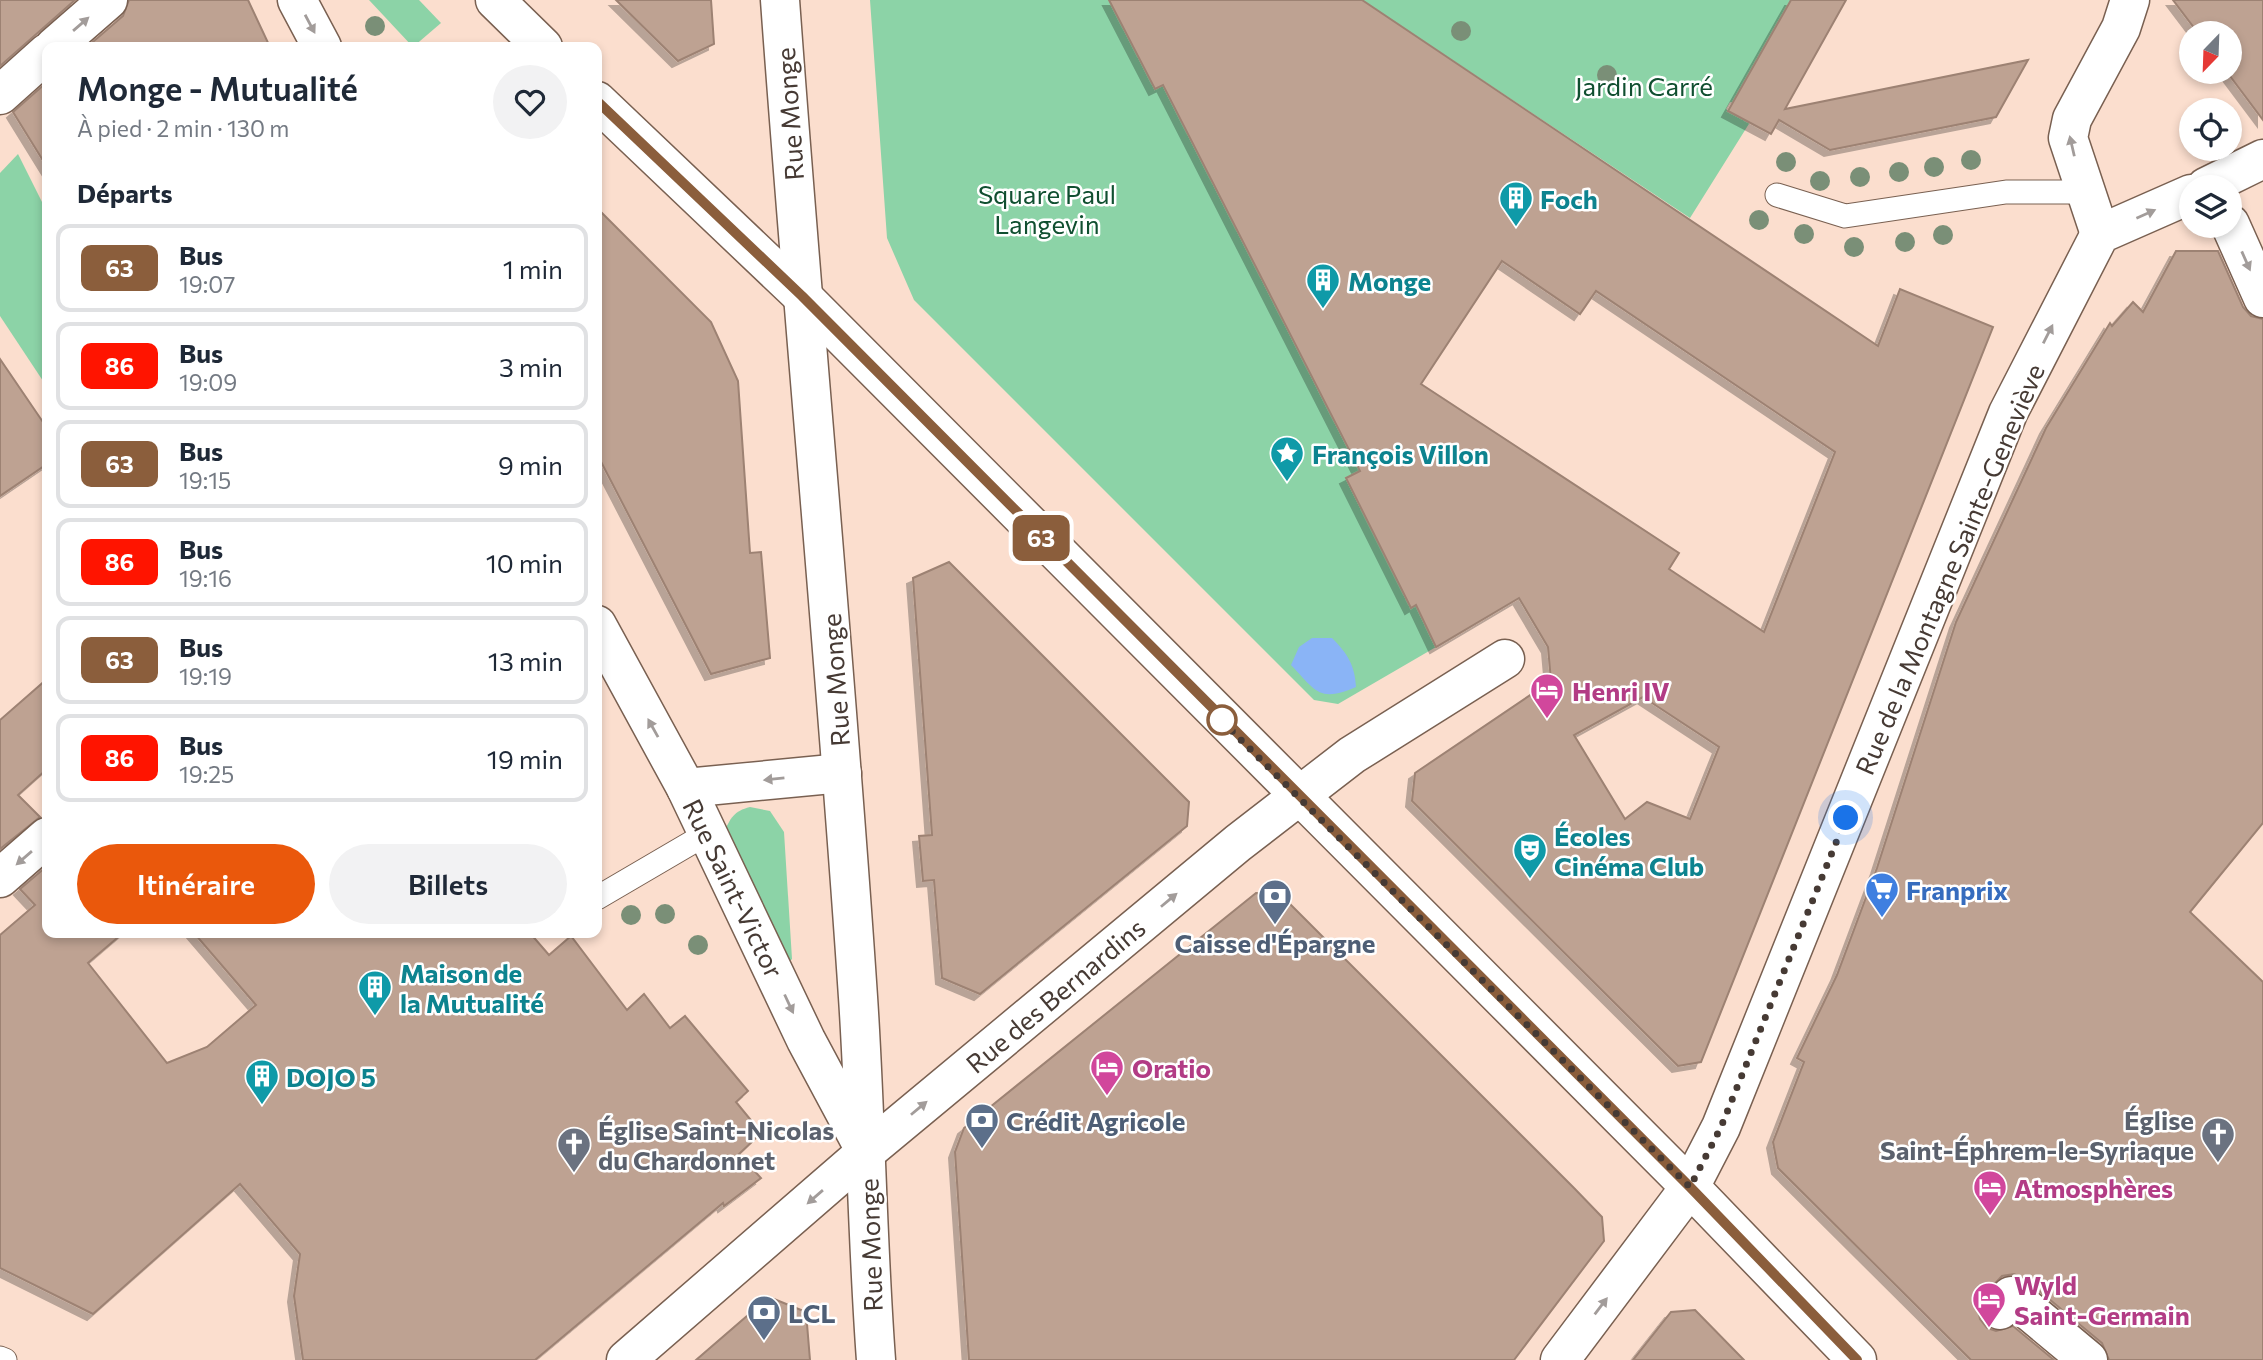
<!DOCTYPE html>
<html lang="fr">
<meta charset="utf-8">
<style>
body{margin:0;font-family:Commissioner,sans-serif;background:#f2f2f3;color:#1f2937;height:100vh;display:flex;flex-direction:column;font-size:26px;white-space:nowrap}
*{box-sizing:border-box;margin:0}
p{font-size:23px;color:#747a83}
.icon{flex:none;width:38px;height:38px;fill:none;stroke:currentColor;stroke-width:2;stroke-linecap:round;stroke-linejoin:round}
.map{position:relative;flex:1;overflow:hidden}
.sheet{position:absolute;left:42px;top:42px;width:560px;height:896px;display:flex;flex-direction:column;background:#fff;border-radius:14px;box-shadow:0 4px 10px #0003}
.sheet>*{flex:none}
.badge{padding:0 14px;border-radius:10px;font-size:24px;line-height:46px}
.needle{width:46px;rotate:203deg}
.fabs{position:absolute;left:2179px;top:21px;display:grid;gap:14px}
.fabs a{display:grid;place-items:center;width:63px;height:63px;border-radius:50%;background:#fff;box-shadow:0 4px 10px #0003;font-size:35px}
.you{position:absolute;width:35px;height:35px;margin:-18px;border:5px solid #fff;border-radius:50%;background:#1a73e8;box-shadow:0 0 0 10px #1a73e833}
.map>.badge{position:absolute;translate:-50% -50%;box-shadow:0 0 0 4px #fff}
h2{padding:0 35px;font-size:26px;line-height:63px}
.round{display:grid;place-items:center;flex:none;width:74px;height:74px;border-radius:37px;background:#f2f2f3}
.summary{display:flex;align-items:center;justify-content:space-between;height:119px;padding:0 35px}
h1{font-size:33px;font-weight:600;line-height:52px}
.action{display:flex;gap:14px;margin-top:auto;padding:14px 35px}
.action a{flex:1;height:80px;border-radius:42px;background:#ea580c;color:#fff;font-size:28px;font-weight:600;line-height:80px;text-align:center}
.action a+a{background:#f2f2f3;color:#1f2937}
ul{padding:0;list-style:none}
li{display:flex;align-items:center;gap:21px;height:88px;margin:0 14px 10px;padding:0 21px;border:4px solid #e0e1e3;border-radius:14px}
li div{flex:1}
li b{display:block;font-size:26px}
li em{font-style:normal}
li .badge{min-width:77px;font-weight:700;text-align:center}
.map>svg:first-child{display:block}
.green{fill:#8cd3a7}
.water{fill:#8ab4f6}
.building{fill:#bea292;stroke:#9d8273;stroke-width:2;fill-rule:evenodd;filter:url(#shadow)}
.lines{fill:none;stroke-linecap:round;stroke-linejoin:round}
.lane-casing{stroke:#796051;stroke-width:25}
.street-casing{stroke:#796051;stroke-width:41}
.secondary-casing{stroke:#796051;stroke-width:41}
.lane{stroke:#fff;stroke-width:23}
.street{stroke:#fff;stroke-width:38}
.secondary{stroke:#fff;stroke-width:38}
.tree{fill:#7a8f77}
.oneway{fill:#a29c9a}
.line-casing{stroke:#fff;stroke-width:16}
.line{stroke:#8b5e3c;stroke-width:10}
.walk{stroke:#463a34;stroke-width:7;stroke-dasharray:0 12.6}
.stop-dot{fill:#fff;stroke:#8b5e3c;stroke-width:3.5}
.labels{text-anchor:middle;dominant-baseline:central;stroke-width:5;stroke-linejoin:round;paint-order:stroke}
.park-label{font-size:26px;fill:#104f30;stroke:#fff}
.street-label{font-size:26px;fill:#463a34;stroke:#fff}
.culture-label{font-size:26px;font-weight:bold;fill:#0d838f;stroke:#fff;text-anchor:start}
.hotel-label{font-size:26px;font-weight:bold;fill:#b23c85;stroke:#fff;text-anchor:start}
.shop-label{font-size:26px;font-weight:bold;fill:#366cbe;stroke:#fff;text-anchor:start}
.service-label{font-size:26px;font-weight:bold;fill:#4e5e75;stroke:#fff;text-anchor:start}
.worship-label{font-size:26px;font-weight:bold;fill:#5b616d;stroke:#fff;text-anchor:end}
</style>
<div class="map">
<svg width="2263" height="1360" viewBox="0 0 2263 1360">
<defs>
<filter id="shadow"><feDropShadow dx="-6" dy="6" stdDeviation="0" flood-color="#0004"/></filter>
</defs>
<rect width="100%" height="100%" fill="#fbdece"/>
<!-- green -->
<g class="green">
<path d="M369,0H419L441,23L413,47Z"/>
<path d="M870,0H1109L1155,89L1163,86L1360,471L1346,478L1388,562L1394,560L1436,647L1338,704L1314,700L914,300L887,238Z"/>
<path d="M1362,0H1791L1733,103L1730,102L1726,109L1740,118L1742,114L1752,119L1690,218Z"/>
<path d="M18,154L47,212V387L0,316V173Z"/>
<path d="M750,807L770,811L784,832L792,959L789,962L724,833C730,818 734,811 750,807Z"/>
</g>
<!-- water -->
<path class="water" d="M1312,638H1332C1347,653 1355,665 1356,687C1319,703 1316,691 1291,665L1299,647Z"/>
<!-- building -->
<g class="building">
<path d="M0,0H75L0,66Z"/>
<path d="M129,0H248L270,47H87L123,16Z"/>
<path d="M616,0H711L714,44L678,61Z"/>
<path d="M1109,0H1362L1878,346L1900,289L1993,327L1701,1062L1678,1066L1412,801L1415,773L1551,681L1548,647L1519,598L1436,647L1416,605L1411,608L1346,478L1360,471L1163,85L1155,89ZM1502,261L1580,314L1596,291L1835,452L1764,632L1669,569L1679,553L1421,384ZM1643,697L1719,747L1690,819L1647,802L1625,819L1574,735Z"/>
<path d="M1791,0H1846L1785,109L2028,60L1996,117L1830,150L1779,120L1771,134L1728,111Z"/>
<path d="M2173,0H2263V120L2227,72H2230V33H2198Z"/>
<path d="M47,82V167L13,112Z"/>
<path d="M597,208L711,322L738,381L750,553L761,552L770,658L711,674L597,454Z"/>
<path d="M2176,251H2218L2243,307L2251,316L2263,319V823L2190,912L2263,982V1360H2109L2102,1343L2025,1279L2014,1274L2002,1276L1983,1296L1978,1308L1980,1319L1987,1328L1996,1331L2013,1326L2054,1360H1971L1778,1168L1773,1142L1804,1062L1797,1058L1837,975L1877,868L1956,622L2046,428L2110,323L2112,326L2133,302L2143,312Z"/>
<path d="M0,359L47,428V464L0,496Z"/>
<path d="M949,562L1189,802L1187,826L980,994L942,978L934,880L923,881L919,836L932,835L913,578Z"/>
<path d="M47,679V769L18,795L40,817L0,849V720Z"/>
<path d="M47,866V933H123L88,963L167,1063L207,1047L256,1005L194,933H530L549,955L571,936L627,1010L644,994L670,1028L685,1016L748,1091L736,1102L759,1130L757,1137L739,1154L761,1178L724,1206L723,1203L535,1360H303L294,1296L300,1254L240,1184L93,1314L0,1268V935L35,905L20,889Z"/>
<path d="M1256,893L1281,895L1574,1188L1602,1217L1604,1241L1514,1360H969L955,1152L964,1128Z"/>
<path d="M769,1297L806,1312L810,1360H696Z"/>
<path d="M1695,1310L1744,1360H1633L1671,1312Z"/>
</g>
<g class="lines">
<!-- lane casing -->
<g class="lane-casing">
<g id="lane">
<path d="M1777,195L1845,216L2006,192H2086"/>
<path d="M597,898L708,833"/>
<path d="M0,1358L5,1360"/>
</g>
</g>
<!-- street casing -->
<g class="street-casing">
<g id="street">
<path d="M297,0L322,47"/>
<path d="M54,47L108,0"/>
<path d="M0,95L47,53"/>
<path d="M2206,187L2263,159"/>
<path d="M2230,224L2263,298"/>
<path d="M2100,234L2068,138L2072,119L2121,28L2130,0"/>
<path d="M597,625L686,788L806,1040L866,1152"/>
<path d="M686,788L842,773"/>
<path d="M0,878L47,837"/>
<path d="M2000,1310L2011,1296L2088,1360"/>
<path d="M626,1360L866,1152L1238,843L1352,755L1505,659"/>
<path d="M1560,1360L1690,1187L1721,1127L2008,413L2100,234L2191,194"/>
</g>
</g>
<!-- secondary casing -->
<g class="secondary-casing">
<g id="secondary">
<path d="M495,0L543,47"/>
<path d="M780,0C804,333 836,665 858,997C866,1118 867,1239 876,1360"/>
<path d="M597,101L802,296L1690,1187L1857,1360"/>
</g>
</g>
<!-- lane -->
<use href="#lane" class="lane"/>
<!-- street -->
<use href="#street" class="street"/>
<!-- secondary -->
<use href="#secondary" class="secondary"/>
</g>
<!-- trees -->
<g class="tree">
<circle cx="375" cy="26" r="10"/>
<circle cx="1461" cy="31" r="10"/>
<circle cx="1607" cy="75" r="10"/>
<circle cx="1971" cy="160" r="10"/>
<circle cx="1786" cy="162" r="10"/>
<circle cx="1934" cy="167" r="10"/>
<circle cx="1899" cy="172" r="10"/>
<circle cx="1860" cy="177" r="10"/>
<circle cx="1820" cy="181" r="10"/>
<circle cx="1759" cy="220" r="10"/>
<circle cx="1804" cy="234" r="10"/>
<circle cx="1943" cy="235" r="10"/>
<circle cx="1905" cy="242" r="10"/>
<circle cx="1854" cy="247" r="10"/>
<circle cx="665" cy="914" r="10"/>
<circle cx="631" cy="915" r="10"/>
<circle cx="698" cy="945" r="10"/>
</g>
<!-- one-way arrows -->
<defs><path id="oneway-solid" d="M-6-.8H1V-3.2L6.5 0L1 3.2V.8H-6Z" transform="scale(1.75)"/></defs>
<g class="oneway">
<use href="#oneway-solid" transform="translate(81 24) rotate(-41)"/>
<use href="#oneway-solid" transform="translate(310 24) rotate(62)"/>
<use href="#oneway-solid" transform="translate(2072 146) rotate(-103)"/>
<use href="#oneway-solid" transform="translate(2146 214) rotate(-24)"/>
<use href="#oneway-solid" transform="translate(2246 261) rotate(66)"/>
<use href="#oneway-solid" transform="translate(2048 334) rotate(-63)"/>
<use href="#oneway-solid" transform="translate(653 728) rotate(-119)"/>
<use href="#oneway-solid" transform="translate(774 779) rotate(174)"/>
<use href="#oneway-solid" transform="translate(24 858) rotate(139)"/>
<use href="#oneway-solid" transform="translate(1169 900) rotate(-40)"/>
<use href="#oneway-solid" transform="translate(789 1004) rotate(65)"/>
<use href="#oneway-solid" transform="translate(919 1108) rotate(-40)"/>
<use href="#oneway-solid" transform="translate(815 1197) rotate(139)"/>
<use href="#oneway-solid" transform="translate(1601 1306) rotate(-53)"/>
</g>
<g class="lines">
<!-- line casing -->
<g class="line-casing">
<path id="line" d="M597,101L802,296L1690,1187L1857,1360"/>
</g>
<!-- line -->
<use href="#line" class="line"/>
<!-- walk -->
<path class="walk" d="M1222,720L1218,717L1690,1187L1721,1127L1846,818"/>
</g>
<!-- icons -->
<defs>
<g id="building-pin" transform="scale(1.75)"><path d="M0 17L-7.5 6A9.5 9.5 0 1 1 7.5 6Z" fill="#0f9aa8" stroke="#fff"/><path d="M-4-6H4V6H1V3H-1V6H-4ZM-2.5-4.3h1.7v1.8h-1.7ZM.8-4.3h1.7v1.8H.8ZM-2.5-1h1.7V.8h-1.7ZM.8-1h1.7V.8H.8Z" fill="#fff"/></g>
<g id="sight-pin" transform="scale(1.75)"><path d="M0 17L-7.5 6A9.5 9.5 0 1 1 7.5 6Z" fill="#0f9aa8" stroke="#fff"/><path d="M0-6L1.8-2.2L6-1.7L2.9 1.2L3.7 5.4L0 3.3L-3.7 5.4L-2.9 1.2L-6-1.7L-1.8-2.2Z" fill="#fff"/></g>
<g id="hotel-pin" transform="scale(1.75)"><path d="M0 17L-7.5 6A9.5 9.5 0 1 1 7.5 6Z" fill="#d1479c" stroke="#fff"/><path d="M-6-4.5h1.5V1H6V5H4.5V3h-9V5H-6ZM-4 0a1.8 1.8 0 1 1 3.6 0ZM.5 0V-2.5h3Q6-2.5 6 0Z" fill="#fff"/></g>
<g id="theatre-pin" transform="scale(1.75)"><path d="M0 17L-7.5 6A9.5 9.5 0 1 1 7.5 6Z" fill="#0f9aa8" stroke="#fff"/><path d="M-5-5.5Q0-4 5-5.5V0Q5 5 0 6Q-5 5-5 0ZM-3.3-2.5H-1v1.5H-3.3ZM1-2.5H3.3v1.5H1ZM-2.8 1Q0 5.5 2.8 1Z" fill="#fff"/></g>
<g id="supermarket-pin" transform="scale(1.75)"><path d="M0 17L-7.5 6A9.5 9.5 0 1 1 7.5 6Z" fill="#3f7fe0" stroke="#fff"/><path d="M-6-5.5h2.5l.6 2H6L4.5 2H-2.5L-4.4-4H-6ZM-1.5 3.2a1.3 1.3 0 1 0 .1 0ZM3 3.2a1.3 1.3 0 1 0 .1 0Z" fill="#fff"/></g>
<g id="bank-pin" transform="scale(1.75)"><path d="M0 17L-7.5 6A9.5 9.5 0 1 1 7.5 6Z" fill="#5c6f8a" stroke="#fff"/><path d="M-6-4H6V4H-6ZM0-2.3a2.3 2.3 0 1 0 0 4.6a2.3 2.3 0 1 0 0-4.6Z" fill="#fff"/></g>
<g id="church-pin" transform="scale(1.75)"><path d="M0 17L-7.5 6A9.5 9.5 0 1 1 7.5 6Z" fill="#6b7280" stroke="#fff"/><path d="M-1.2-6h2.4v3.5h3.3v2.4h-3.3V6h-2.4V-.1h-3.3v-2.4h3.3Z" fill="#fff"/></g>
</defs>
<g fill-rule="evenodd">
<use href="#building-pin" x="1516" y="198"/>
<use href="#building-pin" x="1323" y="280"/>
<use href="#sight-pin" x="1287" y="453"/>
<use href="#hotel-pin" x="1547" y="690"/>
<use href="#theatre-pin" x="1530" y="850"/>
<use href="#supermarket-pin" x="1882" y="889"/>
<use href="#bank-pin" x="1275" y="896"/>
<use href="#building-pin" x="375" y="987"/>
<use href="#hotel-pin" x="1107" y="1067"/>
<use href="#building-pin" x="262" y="1076"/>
<use href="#bank-pin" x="982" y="1120"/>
<use href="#church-pin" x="2218" y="1134"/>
<use href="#church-pin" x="574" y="1144"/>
<use href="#hotel-pin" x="1990" y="1187"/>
<use href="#hotel-pin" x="1989" y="1299"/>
<use href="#bank-pin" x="764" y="1312"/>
</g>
<!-- markers -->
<circle class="stop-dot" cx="1222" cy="720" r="14"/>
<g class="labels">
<!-- park labels -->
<g class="park-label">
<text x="1644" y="85">Jardin Carré</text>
<text x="1047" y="193">Square Paul<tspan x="1047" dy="30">Langevin</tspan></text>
</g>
<!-- street labels -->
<g class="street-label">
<text transform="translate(789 114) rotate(-94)">Rue Monge</text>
<text transform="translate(1949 569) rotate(-67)">Rue de la Montagne Sainte-Geneviève</text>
<text transform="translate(835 680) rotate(-94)">Rue Monge</text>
<text transform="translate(734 888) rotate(64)">Rue Saint-Victor</text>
<text transform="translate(1055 995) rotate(-40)">Rue des Bernardins</text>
<text transform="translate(870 1245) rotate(-92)">Rue Monge</text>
</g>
<!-- culture labels -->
<g class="culture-label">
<text x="1540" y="198">Foch</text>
<text x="1348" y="280">Monge</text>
<text x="1312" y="453">François Villon</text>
<text x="1554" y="835">Écoles<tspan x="1554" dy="30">Cinéma Club</tspan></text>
<text x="400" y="972">Maison de<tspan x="400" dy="30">la Mutualité</tspan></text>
<text x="286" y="1076">DOJO 5</text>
</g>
<!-- hotel labels -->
<g class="hotel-label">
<text x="1572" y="690">Henri IV</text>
<text x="1132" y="1067">Oratio</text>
<text x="2014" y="1187">Atmosphères</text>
<text x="2014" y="1284">Wyld<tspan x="2014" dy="30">Saint-Germain</tspan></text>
</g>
<!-- shop labels -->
<g class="shop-label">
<text x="1906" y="889">Franprix</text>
</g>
<!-- service labels -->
<g class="service-label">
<text x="1275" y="942" text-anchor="middle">Caisse d'Épargne</text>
<text x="1006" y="1120">Crédit Agricole</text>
<text x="788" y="1312">LCL</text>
</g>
<!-- worship labels -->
<g class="worship-label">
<text x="2194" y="1119">Église<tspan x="2194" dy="30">Saint-Éphrem-le-Syriaque</tspan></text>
<text x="598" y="1129" text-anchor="start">Église Saint-Nicolas<tspan x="598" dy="30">du Chardonnet</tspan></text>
</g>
</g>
</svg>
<div class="fabs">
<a><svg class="needle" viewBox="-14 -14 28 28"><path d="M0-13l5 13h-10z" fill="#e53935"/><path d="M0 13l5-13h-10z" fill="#747a83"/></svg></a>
<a><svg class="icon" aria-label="locate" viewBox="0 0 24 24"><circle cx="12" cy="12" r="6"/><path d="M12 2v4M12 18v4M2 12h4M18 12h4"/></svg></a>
<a><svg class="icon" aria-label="layers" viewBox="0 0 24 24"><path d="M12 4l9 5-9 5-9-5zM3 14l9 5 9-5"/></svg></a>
</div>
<div class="you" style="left:1846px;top:818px"></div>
<b class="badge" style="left:1041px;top:538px;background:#8b5e3c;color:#fff">63</b>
<section class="sheet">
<div class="summary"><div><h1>Monge - Mutualité</h1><p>À pied · 2 min · 130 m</p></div><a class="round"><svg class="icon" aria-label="heart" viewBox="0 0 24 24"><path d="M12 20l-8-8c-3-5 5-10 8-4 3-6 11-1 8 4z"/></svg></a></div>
<h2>Départs</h2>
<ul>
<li><span class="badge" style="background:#8b5e3c;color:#fff">63</span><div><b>Bus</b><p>19:07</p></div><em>1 min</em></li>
<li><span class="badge" style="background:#ff1400;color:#fff">86</span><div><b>Bus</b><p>19:09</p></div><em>3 min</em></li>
<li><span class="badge" style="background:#8b5e3c;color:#fff">63</span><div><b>Bus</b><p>19:15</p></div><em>9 min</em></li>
<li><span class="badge" style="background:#ff1400;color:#fff">86</span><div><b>Bus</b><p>19:16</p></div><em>10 min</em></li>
<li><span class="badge" style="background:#8b5e3c;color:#fff">63</span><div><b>Bus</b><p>19:19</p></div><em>13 min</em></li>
<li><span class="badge" style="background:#ff1400;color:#fff">86</span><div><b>Bus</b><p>19:25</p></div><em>19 min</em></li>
</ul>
<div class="action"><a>Itinéraire</a><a>Billets</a></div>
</section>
</div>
